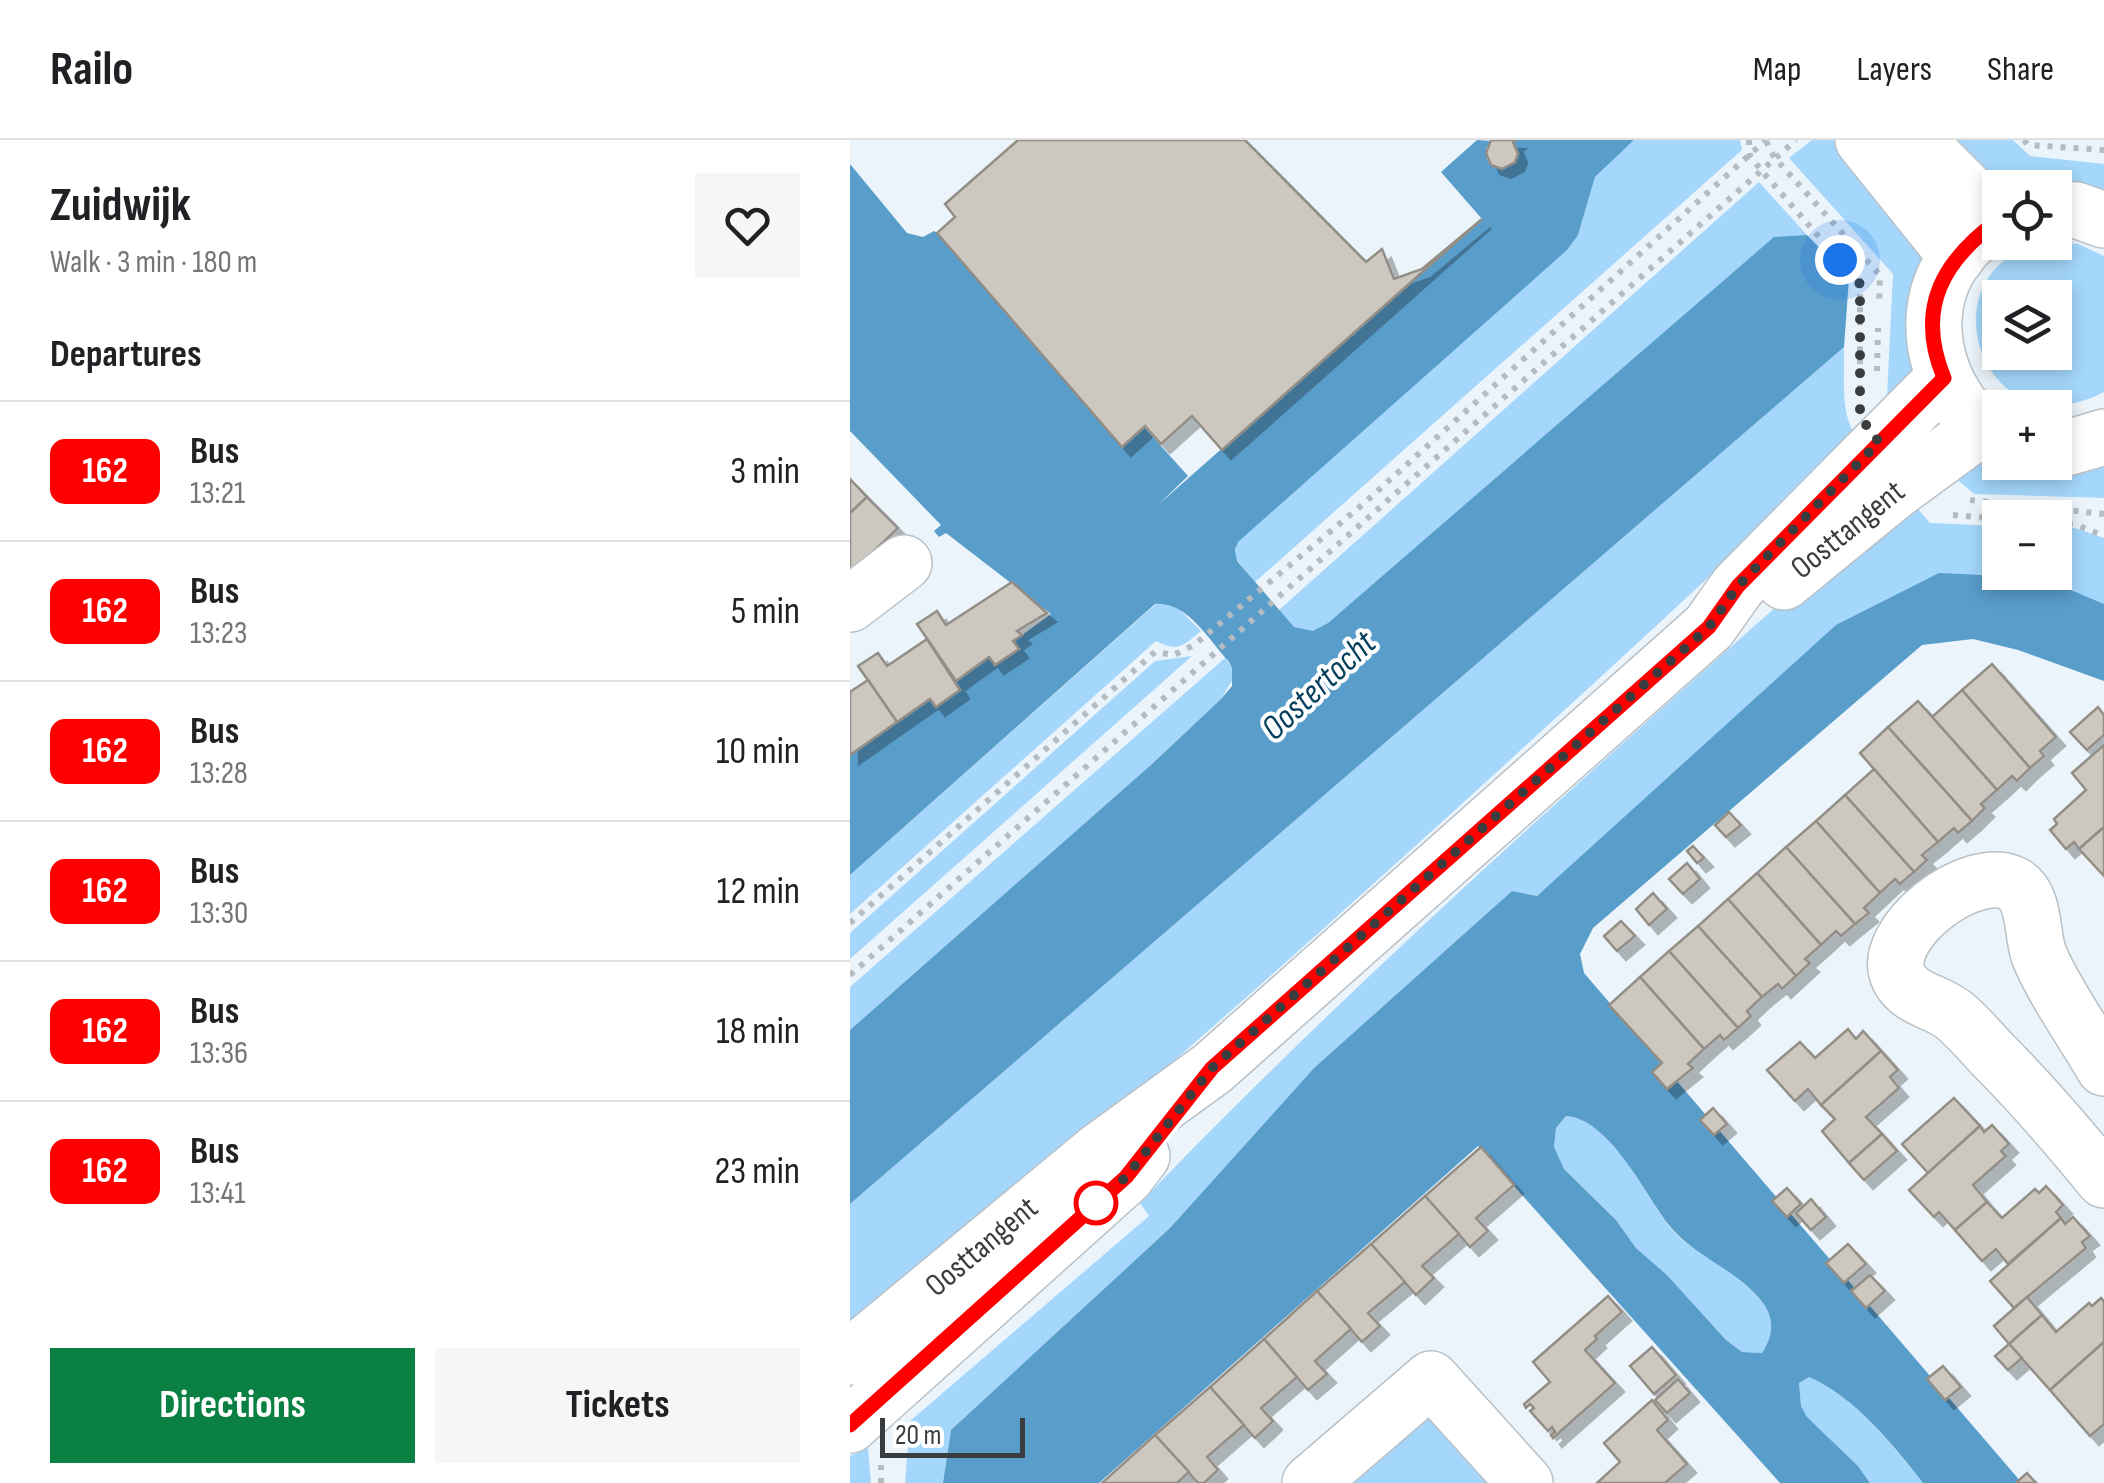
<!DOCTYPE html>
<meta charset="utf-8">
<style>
body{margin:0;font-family:"Sofia Sans Condensed",sans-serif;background:#f6f6f6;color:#202124;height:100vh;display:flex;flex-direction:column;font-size:38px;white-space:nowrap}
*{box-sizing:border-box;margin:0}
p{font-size:32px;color:#757577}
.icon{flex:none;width:55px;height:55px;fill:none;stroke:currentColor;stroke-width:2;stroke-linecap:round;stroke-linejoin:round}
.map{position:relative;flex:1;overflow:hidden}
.side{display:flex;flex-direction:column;background:#fff;width:850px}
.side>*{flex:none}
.badge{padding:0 20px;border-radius:15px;font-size:35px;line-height:65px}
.buttons{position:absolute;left:1132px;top:30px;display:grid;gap:20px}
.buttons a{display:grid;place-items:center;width:90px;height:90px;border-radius:0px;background:#fff;box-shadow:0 5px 15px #0003;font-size:50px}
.scale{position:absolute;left:30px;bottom:25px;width:145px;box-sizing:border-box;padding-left:10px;border:5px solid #3a3d40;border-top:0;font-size:28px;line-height:35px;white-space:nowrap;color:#3a3d40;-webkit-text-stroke:8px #fff;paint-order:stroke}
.you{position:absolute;width:50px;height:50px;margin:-25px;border:8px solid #fff;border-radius:50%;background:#1a73e8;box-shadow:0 0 0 15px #1a73e833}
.map>.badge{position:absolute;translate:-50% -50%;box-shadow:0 0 0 5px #fff}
h2{padding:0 50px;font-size:38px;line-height:90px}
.round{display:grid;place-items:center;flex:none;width:105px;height:105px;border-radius:0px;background:#f6f6f6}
.headline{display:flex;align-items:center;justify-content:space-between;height:170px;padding:0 50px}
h1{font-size:48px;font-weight:700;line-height:75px}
.button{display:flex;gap:20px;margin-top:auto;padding:20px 50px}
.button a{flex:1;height:115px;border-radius:0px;background:#0b8043;color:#fff;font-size:40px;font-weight:700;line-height:115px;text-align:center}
.button a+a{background:#f6f6f6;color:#202124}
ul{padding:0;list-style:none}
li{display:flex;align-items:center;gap:30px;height:140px;padding:0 50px;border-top:2px solid #e0e0e0}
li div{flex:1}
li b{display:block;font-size:38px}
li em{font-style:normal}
li .badge{min-width:110px;font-weight:700;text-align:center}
header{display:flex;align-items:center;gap:60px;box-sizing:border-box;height:140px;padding:0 50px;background:#fff;border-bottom:2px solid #e0e0e0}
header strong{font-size:48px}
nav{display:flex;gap:55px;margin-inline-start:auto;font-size:35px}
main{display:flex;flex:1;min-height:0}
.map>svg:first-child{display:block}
.green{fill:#a4d7fb;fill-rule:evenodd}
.water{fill:#599dcb;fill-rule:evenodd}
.building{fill:#ccc7bf;stroke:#928e86;stroke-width:2.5;filter:url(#shadow)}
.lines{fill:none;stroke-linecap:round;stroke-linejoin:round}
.minor-casing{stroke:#b9c1c7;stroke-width:58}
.major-casing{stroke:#b9c1c7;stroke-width:58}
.path{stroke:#b5bcc1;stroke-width:6;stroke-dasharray:5 8;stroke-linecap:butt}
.minor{stroke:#fff;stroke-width:55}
.major{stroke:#fff;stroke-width:55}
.line-casing{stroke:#fff;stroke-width:22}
.line{stroke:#f00;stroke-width:15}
.walk{stroke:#3a3d40;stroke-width:10;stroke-dasharray:0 18}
.stop-dot{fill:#fff;stroke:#f00;stroke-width:5}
.labels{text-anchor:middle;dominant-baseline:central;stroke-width:8;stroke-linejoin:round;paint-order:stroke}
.street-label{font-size:32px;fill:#3a3d40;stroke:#fff}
.water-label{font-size:35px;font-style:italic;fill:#043f5e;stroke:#fff}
</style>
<header>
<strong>Railo</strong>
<nav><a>Map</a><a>Layers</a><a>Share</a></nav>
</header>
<main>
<section class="side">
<div class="headline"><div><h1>Zuidwijk</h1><p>Walk · 3 min · 180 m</p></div><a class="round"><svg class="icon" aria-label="heart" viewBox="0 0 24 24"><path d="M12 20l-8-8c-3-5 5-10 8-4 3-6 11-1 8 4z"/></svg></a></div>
<h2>Departures</h2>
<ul>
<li><span class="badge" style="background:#f00;color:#fff">162</span><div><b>Bus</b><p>13:21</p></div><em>3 min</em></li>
<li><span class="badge" style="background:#f00;color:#fff">162</span><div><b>Bus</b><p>13:23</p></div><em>5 min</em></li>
<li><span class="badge" style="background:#f00;color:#fff">162</span><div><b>Bus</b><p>13:28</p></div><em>10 min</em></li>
<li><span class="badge" style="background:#f00;color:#fff">162</span><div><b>Bus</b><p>13:30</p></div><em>12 min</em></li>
<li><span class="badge" style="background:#f00;color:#fff">162</span><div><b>Bus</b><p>13:36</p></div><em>18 min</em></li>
<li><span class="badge" style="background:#f00;color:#fff">162</span><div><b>Bus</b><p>13:41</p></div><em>23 min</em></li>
</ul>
<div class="button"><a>Directions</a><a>Tickets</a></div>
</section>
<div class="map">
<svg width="1254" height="1343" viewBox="0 0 1254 1343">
<defs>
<filter id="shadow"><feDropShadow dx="9" dy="9" stdDeviation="0" flood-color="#0004"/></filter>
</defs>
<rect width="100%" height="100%" fill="#ebf4fa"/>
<!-- green -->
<g class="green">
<path d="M784,0H890L892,10L405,442L385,418L386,405L390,399L728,95L745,37Z"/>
<path d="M962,0H995L1075,114L1071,215L1041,267L1037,257L1043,134L939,18Z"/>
<path d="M1088,0H1163L1180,16L1254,24V52L1222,47H1159Z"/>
<path d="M909,42L957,95L924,98L478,483L463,492L444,488L429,470Z"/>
<path d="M1205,102L1228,104L1254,116V252C1125,318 1068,115 1205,102ZM1150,158H1205V212H1150Z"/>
<path d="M994,207C995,237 989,275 1008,299C678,604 350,911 0,1193V1064Z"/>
<path d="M1145,315H1150V322L1254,324V358L1124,354L1102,335L1113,324Z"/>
<path d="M1054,353L1080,383L1150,386V432H1205V388H1225L1254,398V464L1193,438L1141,434L686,756L662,751L464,928L320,1088L101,1290L93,1343H55L60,1281L299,1076L290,1063C531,812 794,585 1054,353Z"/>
<path d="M307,463L324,464L351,491C332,507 328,512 306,501L0,774V735Z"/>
<path d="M342,516L0,819V793L305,521Z"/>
<path d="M375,518L382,528L383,539L371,559L302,624L0,890V847Z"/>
<path d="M716,976C759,979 794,1052 818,1085C843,1117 889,1130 913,1163C925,1180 923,1197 912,1213L892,1212L876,1200L817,1135L786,1108L766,1080L714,1029L704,1008L706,988Z"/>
<path d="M959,1237C1005,1257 1042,1305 1073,1343H1020L1008,1326L957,1277L951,1266L949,1243Z"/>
<path d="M581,1271L645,1343H499Z"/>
<path d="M18,1308L21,1343H0V1316Z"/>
</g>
<!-- water -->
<g class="water">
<path d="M627,0L641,1L636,8L637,20L652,29L667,19L668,11L663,2L666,0H784L745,37L728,95L717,110L388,402L385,410L387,421L444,487L463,491L478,483L924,97L957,95L999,138L994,207L0,1064V890L302,624L371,559L382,546V528L379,522C359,500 337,461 305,464L0,735V615L80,559L86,566L110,550L105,542L139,518L145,525L168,510L164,501L201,474L96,393L89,397L84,391L91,385L0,291V24L57,93L73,97L84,91L87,93L271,306L294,287L338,336L308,365L632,79L591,32Z"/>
<path d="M1089,433L1193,438L1254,464V541L1168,510L1123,499L1072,505L743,788L730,814L734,833L1172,1343H1073C1043,1305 1005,1257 959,1237L949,1243L951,1266L957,1277L1008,1326L1020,1343H930L628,1006L249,1343H93L101,1290L320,1088L464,928L662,751L687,756L986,485ZM716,976C759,979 794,1052 818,1084C843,1117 889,1130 913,1163C925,1180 923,1196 912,1213L892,1212L876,1200L817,1135L786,1108L766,1080L714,1029L704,1007L706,988Z"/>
</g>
<!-- building -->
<g class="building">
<path d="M168,0H395L516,122L532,109L544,139L572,129L632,79L372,310L342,276L311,304L295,286L272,307L87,93L105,77L95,64Z"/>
<path d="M666,0L663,2L668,14L665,22L652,29L641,25L636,13L641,0Z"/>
<path d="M0,339L17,357L0,373Z"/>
<path d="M17,357L48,388L0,434V373Z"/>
<path d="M162,442L197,473L167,491L172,495L163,501L169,509L145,525L139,517L106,541L67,484L87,471L96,485Z"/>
<path d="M77,499L110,550L86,567L80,559L47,582L8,526L28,513L37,526Z"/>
<path d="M1142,524L1206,597L1190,611L1194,616L1180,628L1112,550Z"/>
<path d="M18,540L47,582L0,615V552Z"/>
<path d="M1112,550L1180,628L1167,641L1162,636L1147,650L1082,577Z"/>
<path d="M1068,561L1147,650L1131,664L1135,668L1122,681L1038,587Z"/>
<path d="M1248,567L1254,575V595L1237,610L1220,592Z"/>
<path d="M1038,587L1122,681L1108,693L1104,688L1088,702L1010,613Z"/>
<path d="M1254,605V687L1229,709L1224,702L1216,709L1200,690L1207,684L1204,679L1236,650L1222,633Z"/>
<path d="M1024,629L1088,702L1072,715L1077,720L1064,732L995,655Z"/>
<path d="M995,655L1064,732L1050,744L1045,739L1030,753L966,681Z"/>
<path d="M879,672L891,685L876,697L865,685Z"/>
<path d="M966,681L1030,753L1014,768L1019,773L1005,784L936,707Z"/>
<path d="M1254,687V736L1229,709Z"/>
<path d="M843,706L854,718L847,723L837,711Z"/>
<path d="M936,707L1005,784L991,796L986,791L971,805L907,733Z"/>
<path d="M837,723L850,739L833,754L819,739Z"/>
<path d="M907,733L971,805L955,819L960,823L946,836L878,759Z"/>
<path d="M803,753L817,769L799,785L786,769Z"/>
<path d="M878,759L946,836L932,849L928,844L912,857L848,786Z"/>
<path d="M771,781L785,796L767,811L754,796Z"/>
<path d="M848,786L912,857L897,871L901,876L888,888L819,811Z"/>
<path d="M819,811L888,888L874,900L870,895L854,909L790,837Z"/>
<path d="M790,837L854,909L838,924L843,928L817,949L802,932L812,923L759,865Z"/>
<path d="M998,889L1006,899L1013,891L1031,911L971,965L958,949L945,961L917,930L950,902L965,918Z"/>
<path d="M1031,911L1048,930L1040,937L1049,948L1016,977L1032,994L999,1023L972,991L985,979L971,965Z"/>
<path d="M1104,958L1130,986L1078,1033L1052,1004Z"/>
<path d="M863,968L877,984L864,995L850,980Z"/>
<path d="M1142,985L1159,1004L1151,1011L1156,1016L1123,1045L1137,1062L1105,1090L1089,1072L1084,1077L1059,1050L1130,986L1134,992Z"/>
<path d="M1032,994L1047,1011L1014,1040L999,1023Z"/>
<path d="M631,1007L664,1045L626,1078L638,1091L620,1107L575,1056Z"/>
<path d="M1196,1046L1213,1065L1206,1072L1211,1078L1158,1124L1146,1109L1132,1121L1105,1090L1137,1062L1152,1078L1185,1049L1189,1053Z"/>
<path d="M937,1048L951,1064L937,1077L922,1061Z"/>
<path d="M575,1056L609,1094L572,1126L584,1138L566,1155L521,1104Z"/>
<path d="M961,1059L976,1077L961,1090L946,1073Z"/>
<path d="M1223,1077L1240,1096L1232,1102L1236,1108L1164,1168L1140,1141L1211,1078L1215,1084Z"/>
<path d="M521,1104L555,1142L518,1173L530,1186L512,1202L467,1151Z"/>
<path d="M998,1104L1016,1124L994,1143L976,1123Z"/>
<path d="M1020,1135L1035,1151L1016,1168L1001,1151Z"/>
<path d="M467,1151L501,1189L465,1221L477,1234L458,1250L414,1199Z"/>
<path d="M758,1156L772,1172L745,1196L747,1199L735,1210L765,1243L703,1298L701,1295L705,1292L702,1287L698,1291L680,1271L684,1268L680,1264L676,1268L674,1264L700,1242L683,1222Z"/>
<path d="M1177,1157L1192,1175L1159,1204L1144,1186Z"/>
<path d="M1251,1158L1254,1161V1202L1200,1250L1159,1204L1192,1175L1206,1192L1239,1163L1242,1166Z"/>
<path d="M414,1199L447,1237L411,1268L423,1281L405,1298L360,1247Z"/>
<path d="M1254,1202V1284L1240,1296L1200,1250Z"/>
<path d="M1159,1204L1172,1218L1158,1230L1145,1216Z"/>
<path d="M802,1207L826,1235L804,1254L780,1226Z"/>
<path d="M1093,1226L1111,1247L1095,1260L1077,1239Z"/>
<path d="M828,1239L840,1253L817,1273L805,1260Z"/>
<path d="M360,1247L394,1285L357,1317L368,1330L354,1343H348L305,1295Z"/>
<path d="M802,1260L818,1280L807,1290L837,1324L815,1343H747L770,1322L754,1303Z"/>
<path d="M305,1295L339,1332L327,1343H252Z"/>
<path d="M1177,1333L1186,1343H1168L1167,1342Z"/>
</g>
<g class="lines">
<!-- minor casing -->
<g class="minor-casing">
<g id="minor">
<path d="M1013,0L1107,117"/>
<path d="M1067,0L1118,51L1150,74"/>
<path d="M0,464L54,423"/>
<path d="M1254,928C1235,895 1202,848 1189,815C1181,793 1186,759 1165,745C1123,720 1027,795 1049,838C1060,860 1087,861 1105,876C1118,887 1130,901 1142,914C1182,954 1218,996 1254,1040"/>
<path d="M460,1343L581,1239L675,1343"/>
</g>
</g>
<!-- major casing -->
<g class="major-casing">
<g id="major">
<path d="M1205,69L1226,70L1254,80"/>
<path d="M1112,267C1075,216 1072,149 1118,103C1127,94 1140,87 1150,80"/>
<path d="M1205,307L1217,308L1254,297"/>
<path d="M934,442L1044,352L1134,286"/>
<path d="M0,1217L250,1010L363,928L859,487L888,446L1094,238"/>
<path d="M0,1285L276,1037L292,1016"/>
</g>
</g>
<!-- path -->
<g class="path">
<path d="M899,0L900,16L911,30L1010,144V248"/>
<path d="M1174,0L1178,5L1254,10"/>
<path d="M916,1L924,17L1030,135L1029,166"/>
<path d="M1027,231L1028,188"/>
<path d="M1120,360L1254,374"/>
<path d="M1103,375L1150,379"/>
<path d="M1205,383L1227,385L1254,396"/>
<path d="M0,783L305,512L324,515L344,505L512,365L916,0"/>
<path d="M0,835L946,0"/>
<path d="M31,1343V1324"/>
</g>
<!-- minor -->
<use href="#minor" class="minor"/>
<!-- major -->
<use href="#major" class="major"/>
</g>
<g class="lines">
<!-- line casing -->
<g class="line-casing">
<path id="line" d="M0,1285L276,1037L362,928L859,487L888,446L1094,238C1065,168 1093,120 1150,79"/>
</g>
<!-- line -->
<use href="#line" class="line"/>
<!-- walk -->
<path class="walk" d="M246,1063L276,1037L362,928L859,487L888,446L1029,302L1010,277V144L990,120"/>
</g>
<!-- markers -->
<circle class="stop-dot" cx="246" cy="1063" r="20"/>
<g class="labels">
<!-- street labels -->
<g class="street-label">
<text transform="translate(998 390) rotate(-39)">Oosttangent</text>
<text transform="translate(132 1107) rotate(-40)">Oosttangent</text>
</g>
<!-- water labels -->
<g class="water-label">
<text transform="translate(469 546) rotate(-43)">Oostertocht</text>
</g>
</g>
</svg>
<div class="buttons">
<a><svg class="icon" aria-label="locate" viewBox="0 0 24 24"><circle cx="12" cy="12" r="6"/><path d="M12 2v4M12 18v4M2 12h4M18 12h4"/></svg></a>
<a><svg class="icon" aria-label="layers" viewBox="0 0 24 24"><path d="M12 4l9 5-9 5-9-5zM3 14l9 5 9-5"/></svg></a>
<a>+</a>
<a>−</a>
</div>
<div class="scale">20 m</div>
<div class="you" style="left:990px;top:120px"></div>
</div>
</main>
